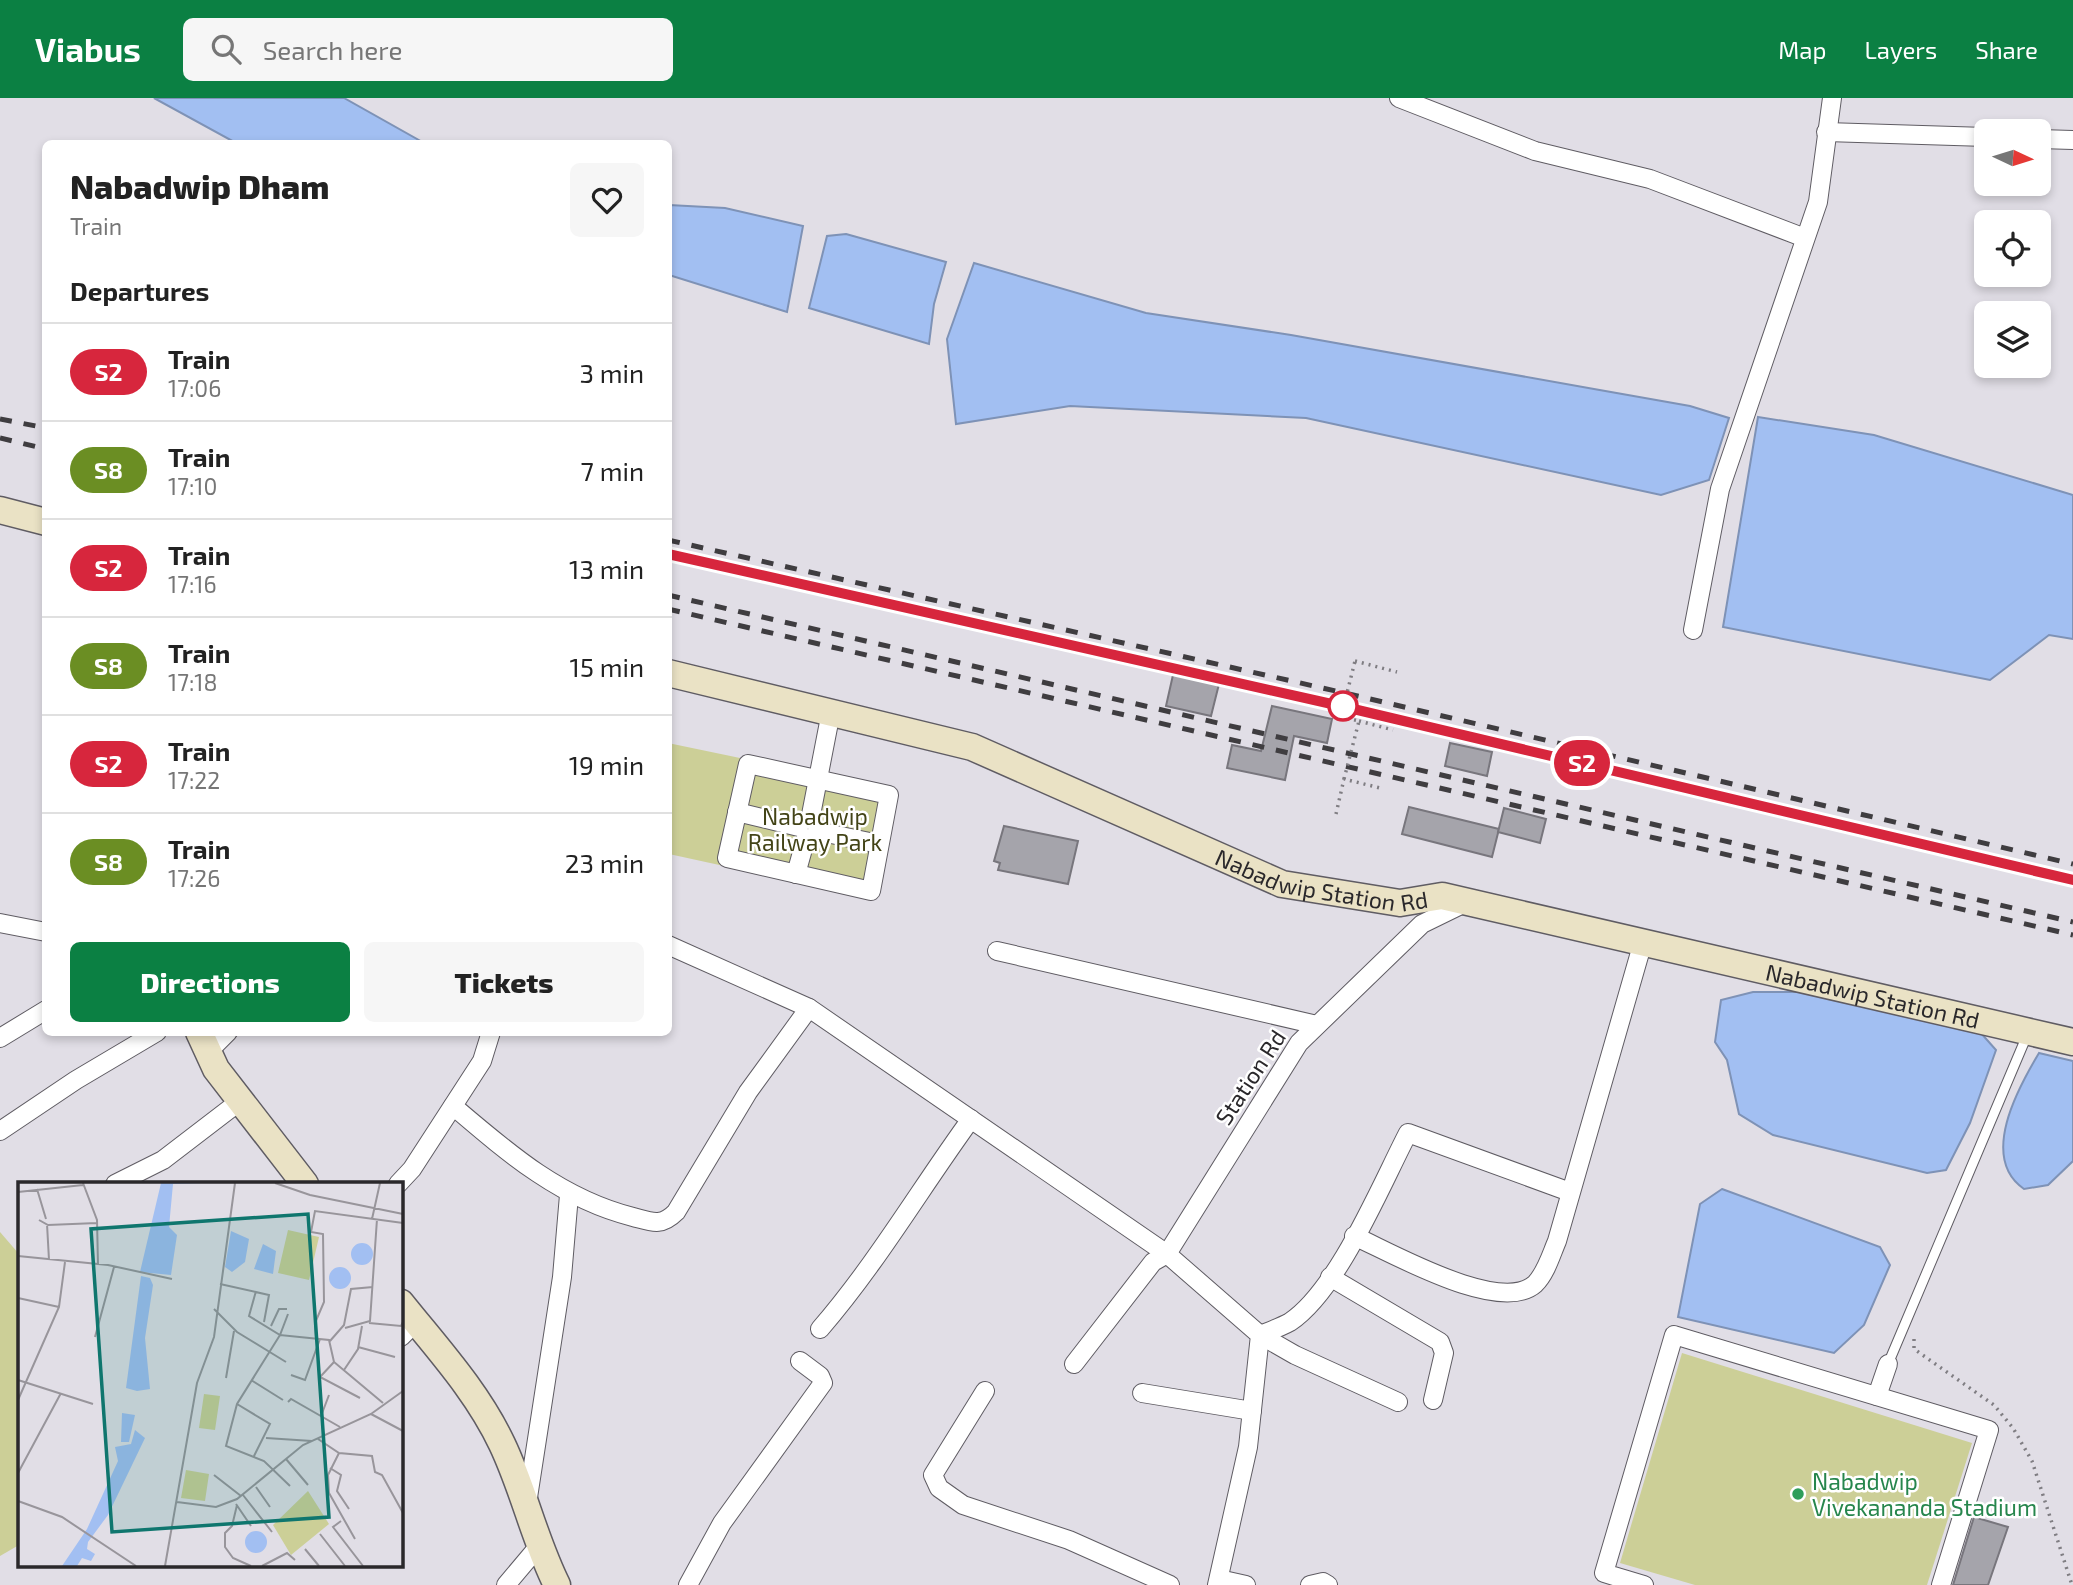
<!DOCTYPE html>
<style>
body{margin:0;font-family:"Exo 2",sans-serif;background:#f6f6f6;color:#222;height:100vh;display:flex;flex-direction:column;font-size:26px;white-space:nowrap}
*{box-sizing:border-box;margin:0}
p{font-size:23px;color:#767676}
.icon{flex:none;width:38px;height:38px;fill:none;stroke:currentColor;stroke-width:2;stroke-linecap:round;stroke-linejoin:round}
.map{position:relative;flex:1;overflow:hidden}
.details{position:absolute;left:42px;top:42px;width:630px;height:896px;display:flex;flex-direction:column;background:#fff;border-radius:10px;box-shadow:0 4px 10px #0003}
.details>*{flex:none}
.badge{padding:0 14px;border-radius:23px;font-size:24px;line-height:46px}
.needle{width:46px;rotate:94deg}
.controls{position:absolute;left:1974px;top:21px;display:grid;gap:14px}
.controls a{display:grid;place-items:center;width:77px;height:77px;border-radius:10px;background:#fff;box-shadow:0 4px 10px #0003;font-size:35px}
.map>.badge{position:absolute;translate:-50% -50%;box-shadow:0 0 0 4px #fff}
h2{padding:0 28px;font-size:26px;line-height:63px}
.round{display:grid;place-items:center;flex:none;width:74px;height:74px;border-radius:10px;background:#f6f6f6}
.summary{display:flex;align-items:center;justify-content:space-between;height:119px;padding:0 28px}
h1{font-size:33px;font-weight:800;line-height:52px}
.action{display:flex;gap:14px;margin-top:auto;padding:14px 28px}
.action a{flex:1;height:80px;border-radius:10px;background:#0b8043;color:#fff;font-size:28px;font-weight:800;line-height:80px;text-align:center}
.action a+a{background:#f6f6f6;color:#222}
ul{padding:0;list-style:none}
li{display:flex;align-items:center;gap:21px;height:98px;padding:0 28px;border-top:2px solid #e0e0e0}
li div{flex:1}
li b{display:block;font-size:26px}
li em{font-style:normal}
li .badge{min-width:77px;font-weight:700;text-align:center}
header{display:flex;align-items:center;gap:42px;box-sizing:border-box;height:98px;padding:0 35px;background:#0b8043;color:#fff}
header strong{font-size:33px}
nav{display:flex;gap:38px;margin-inline-start:auto;font-size:24px}
.search{width:490px;height:63px;background:#f6f6f6;display:flex;align-items:center;gap:18px;box-sizing:border-box;padding:0 24px;border-radius:10px;color:#767676;font-size:26px}
.map>svg:first-child{display:block}
.green{fill:#cccf97}
.water{fill:#a2bff2;stroke:#7e92b6;stroke-width:2}
.building{fill:#a5a4ab;stroke:#78767d;stroke-width:2}
.lines{fill:none;stroke-linecap:round;stroke-linejoin:round}
.lane-casing{stroke:#5f5c63;stroke-width:11}
.street-casing{stroke:#5f5c63;stroke-width:20}
.secondary-casing{stroke:#5f5c63;stroke-width:29}
.path{stroke:#7f7d82;stroke-width:3.5;stroke-dasharray:2 5;stroke-linecap:butt}
.lane{stroke:#fff;stroke-width:9}
.street{stroke:#fff;stroke-width:18}
.secondary{stroke:#eae2c5;stroke-width:26}
.rail{stroke:#3f3d40;stroke-width:5;stroke-dasharray:12 12;stroke-linecap:butt}
.path-bridge{stroke:#7f7d82;stroke-width:3.5;stroke-dasharray:2 5;stroke-linecap:butt}
.line-casing{stroke:#fff;stroke-width:16}
.line{stroke:#d7263d;stroke-width:10}
.stop-dot{fill:#fff;stroke:#d7263d;stroke-width:3.5}
.leisure-dot{fill:#2e9e5b;stroke:#fff;stroke-width:2.5}
.labels{text-anchor:middle;dominant-baseline:central;stroke-width:5;stroke-linejoin:round;paint-order:stroke}
.park-label{font-size:23px;fill:#434417;stroke:#fff}
.street-label{font-size:23px;fill:#2a282b;stroke:#fff}
.leisure-label{font-size:23px;fill:#27864d;stroke:#fff;text-anchor:start}
.inset-road{fill:none;stroke:#98959b;stroke-width:2}
.view{fill:#0f766e;fill-opacity:0.15;stroke:#0f766e;stroke-width:3.5}
.inset-edge{fill:none;stroke:#2a282b;stroke-width:3.5}
</style>
<header>
<strong>Viabus</strong>
<div class="search"><svg class="icon" aria-label="search" viewBox="0 0 24 24"><circle cx="10" cy="10" r="6"/><path d="M15 15l6 6"/></svg>Search here</div>
<nav><a>Map</a><a>Layers</a><a>Share</a></nav>
</header>
<div class="map">
<svg width="2073" height="1487" viewBox="0 0 2073 1487">
<rect width="100%" height="100%" fill="#e1dee6"/>
<!-- green -->
<g class="green">
<path d="M668,645L895,692L874,801L669,756Z"/>
<path d="M0,1134L19,1156V1447L0,1458Z"/>
<path d="M1682,1255L1972,1345L1927,1487H1695L1620,1465Z"/>
</g>
<!-- water -->
<g class="water">
<path d="M154,0H344L424,45H236Z"/>
<path d="M669,107L725,110L803,128L787,214L669,177Z"/>
<path d="M846,136L946,164L934,206L929,246L809,210L827,138Z"/>
<path d="M974,165L1146,215L1291,237L1594,291L1690,308L1729,320L1709,382L1661,397L1306,320L1070,308L956,326L947,241Z"/>
<path d="M1758,319L1874,337L2073,397V541L2049,537L1990,582L1723,529Z"/>
<path d="M1753,894H1811L1980,934L1996,952L1970,1025L1946,1072L1927,1075L1773,1037L1739,1016L1727,962L1715,944L1721,902Z"/>
<path d="M2039,955L2073,963V1063L2048,1087L2024,1091C1979,1060 2018,990 2039,955Z"/>
<path d="M1722,1091L1880,1149L1890,1167L1864,1227L1834,1255L1678,1219L1700,1106Z"/>
</g>
<!-- building -->
<g class="building">
<path d="M1173,577L1219,586L1211,618L1166,608Z"/>
<path d="M1272,608L1332,621L1327,645L1294,638L1285,682L1227,670L1232,647L1261,653Z"/>
<path d="M1450,645L1492,654L1487,678L1445,668Z"/>
<path d="M1409,709L1499,731L1492,759L1402,736Z"/>
<path d="M1504,710L1546,721L1540,745L1498,734Z"/>
<path d="M1004,728L1078,743L1068,786L998,772L1000,765L994,763Z"/>
<path d="M1974,1419L2008,1429L1988,1487H1953Z"/>
</g>
<g class="lines">
<!-- lane casing -->
<g class="lane-casing">
<path id="lane" d="M1888,1266L2028,935"/>
</g>
<!-- street casing -->
<g class="street-casing">
<g id="street">
<path d="M1399,0L1535,53L1650,81L1805,140"/>
<path d="M1826,34L1986,39"/>
<path d="M2039,41L2073,42"/>
<path d="M1693,532L1720,391L1818,104L1832,0"/>
<path d="M748,666L889,697L871,793L727,760Z"/>
<path d="M737,714L799,729"/>
<path d="M810,722L831,614"/>
<path d="M817,733L879,746"/>
<path d="M796,776L806,740"/>
<path d="M0,825L46,834"/>
<path d="M668,847L809,910L1167,1156L1260,1237L1248,1349L1217,1487"/>
<path d="M997,853L1317,927"/>
<path d="M0,940L46,912"/>
<path d="M208,954L228,934"/>
<path d="M453,1008C508,1055 561,1101 633,1119C652,1124 661,1129 676,1114L748,994L809,910"/>
<path d="M0,1033L76,982L157,934"/>
<path d="M115,1086L163,1062L240,1003"/>
<path d="M398,1086L412,1071L482,963L491,934"/>
<path d="M1354,1138C1392,1155 1500,1217 1535,1186C1546,1175 1551,1157 1557,1143L1643,844"/>
<path d="M1167,1156L1299,945L1422,826L1467,804"/>
<path d="M1330,1179L1440,1244L1444,1255L1433,1302"/>
<path d="M820,1231C877,1165 920,1091 971,1021"/>
<path d="M1260,1237C1270,1233 1281,1229 1290,1224C1338,1192 1381,1087 1408,1035L1570,1094"/>
<path d="M1260,1237L1295,1257L1398,1304"/>
<path d="M401,1239L416,1224"/>
<path d="M1074,1266L1153,1164L1167,1156"/>
<path d="M985,1293L933,1377L939,1390L963,1407L1069,1442L1170,1487"/>
<path d="M1142,1295L1252,1313"/>
<path d="M1877,1298L1888,1266"/>
<path d="M527,1406L562,1179L569,1097"/>
<path d="M1219,1481L1246,1487"/>
<path d="M506,1487L538,1449"/>
<path d="M688,1487L722,1425L823,1285L820,1278L800,1263"/>
<path d="M1310,1487L1323,1484L1328,1487"/>
<path d="M1644,1487L1604,1475L1674,1237L1989,1332L1941,1487"/>
</g>
</g>
<!-- secondary casing -->
<g class="secondary-casing">
<g id="secondary">
<path d="M0,412L46,424"/>
<path id="s1" d="M668,575L972,649L1282,786L1400,805L1442,798L2073,944"/>
<path d="M199,934L216,971L305,1086"/>
<path d="M401,1205C437,1250 477,1293 502,1346C524,1392 534,1441 557,1487"/>
</g>
</g>
<!-- path -->
<g class="path">
<path d="M1355,563L1397,574"/>
<path d="M1359,623L1393,632"/>
<path d="M1336,716L1344,681L1380,690"/>
<path d="M1914,1241V1251L1994,1307L2013,1330L2032,1363L2072,1487"/>
</g>
<!-- lane -->
<use href="#lane" class="lane"/>
<!-- street -->
<use href="#street" class="street"/>
<!-- secondary -->
<use href="#secondary" class="secondary"/>
<!-- rail -->
<g class="rail">
<path d="M0,321L46,330"/>
<path d="M0,340L46,351"/>
<path d="M668,442L1349,596L2073,766"/>
<path d="M668,456L1345,609L2073,782"/>
<path d="M668,497L2073,824"/>
<path d="M668,511L2073,837"/>
</g>
<!-- path-bridge -->
<path class="path-bridge" d="M1344,681L1359,623L1341,619L1355,563"/>
</g>
<g class="lines">
<!-- line casing -->
<g class="line-casing">
<path id="line" d="M668,456L1345,609L2073,782"/>
</g>
<!-- line -->
<use href="#line" class="line"/>
</g>
<!-- markers -->
<circle class="stop-dot" cx="1343" cy="608" r="14"/>
<circle class="leisure-dot" cx="1798" cy="1396" r="7"/>
<g class="labels">
<!-- park labels -->
<g class="park-label">
<text x="815" y="718">Nabadwip<tspan x="815" dy="26">Railway Park</tspan></text>
</g>
<!-- street labels -->
<g class="street-label">
<text stroke="none"><textPath href="#s1" startOffset="690">Nabadwip Station Rd</textPath></text>
<text stroke="none"><textPath href="#s1" startOffset="1256">Nabadwip Station Rd</textPath></text>
<text transform="translate(1250 979) rotate(-57)">Station Rd</text>
</g>
<!-- leisure labels -->
<g class="leisure-label">
<text x="1812" y="1383">Nabadwip<tspan x="1812" dy="26">Vivekananda Stadium</tspan></text>
</g>
</g>
<!-- overview -->
<g transform="translate(18 1084)">
<rect width="385" height="385" fill="#e1dee6"/>
<path d="M270,48L301,55L291,98L260,91ZM186,212L202,214L197,248L181,246ZM168,288L191,292L187,319L163,316ZM290,309L311,342L273,373L255,343Z" fill="#cccf97"/>
<path d="M143,1H183L155,2L151,45L159,53L153,93L122,90ZM213,49L231,57L227,80L214,90L207,85ZM333 72a11 11 0 1 1 22 0a11 11 0 1 1-22 0ZM245,62L258,69L255,92L236,87ZM311 96a11 11 0 1 1 22 0a11 11 0 1 1-22 0ZM123,94L132,96L135,103L127,156L132,207L119,209L108,206ZM104,231L117,233L111,260H103ZM117,248L127,256L90,333L70,360L69,367L77,372L73,379L64,376L59,384H44L69,347L100,279L97,265L113,262ZM227 360a11 11 0 1 1 22 0a11 11 0 1 1-22 0Z" fill="#a2bff2"/>
<path class="inset-road" d="M65,1L79,38L80,83M257,1L292,13L385,32M19,7L28,37M0,10L65,3M354,37L362,1M21,38L30,43L79,41M29,42L31,78M0,74L90,83L154,97M202,102L251,113L246,140M238,109L231,134L262,153L270,132M0,116L41,125M196,127L219,150L268,180M351,141L383,144L385,140M253,144L261,127H269M327,146L352,139L359,37M77,155L96,85M298,157L297,141L306,120L305,52L293,50L297,29L385,41M312,159L326,143L333,107L355,105M340,165L377,175M316,180L302,195L342,216M326,188L340,167L344,144M273,193L287,198L302,157M208,196L216,149M0,198L75,222M233,198L265,218M0,218L41,125L47,80M270,220L273,217L322,245M219,222L252,242L236,274M353,232L385,249M303,234L311,213M248,256L294,259M300,257L321,271L354,274L357,290L364,293L385,331M321,271L310,293L311,311L337,357M268,277L290,303M312,286L323,293L319,309L331,327M0,291L43,211M196,293L223,314M272,304L246,279L208,264L219,222L262,153L311,158L316,180L365,221M238,305L252,325M225,313L254,350M0,319L44,335L118,384M159,320L198,325L219,317L285,263L353,232L385,209M218,322L233,344M219,323L214,344L207,351V365L215,376L233,384M323,339L315,345L345,384M302,352L327,384M287,367L301,384M147,384L179,201L196,155L217,1M244,384L269,371L277,378"/>
<path class="view" d="M290,32L311,335L94,350L73,47Z"/>
<rect width="385" height="385" class="inset-edge"/>
</g>
</svg>
<div class="controls">
<a><svg class="needle" viewBox="-14 -14 28 28"><path d="M0-13l5 13h-10z" fill="#e53935"/><path d="M0 13l5-13h-10z" fill="#767676"/></svg></a>
<a><svg class="icon" aria-label="locate" viewBox="0 0 24 24"><circle cx="12" cy="12" r="6"/><path d="M12 2v4M12 18v4M2 12h4M18 12h4"/></svg></a>
<a><svg class="icon" aria-label="layers" viewBox="0 0 24 24"><path d="M12 4l9 5-9 5-9-5zM3 14l9 5 9-5"/></svg></a>
</div>
<b class="badge" style="left:1582px;top:665px;background:#d7263d;color:#fff">S2</b>
<section class="details">
<div class="summary"><div><h1>Nabadwip Dham</h1><p>Train</p></div><a class="round"><svg class="icon" aria-label="heart" viewBox="0 0 24 24"><path d="M12 20l-8-8c-3-5 5-10 8-4 3-6 11-1 8 4z"/></svg></a></div>
<h2>Departures</h2>
<ul>
<li><span class="badge" style="background:#d7263d;color:#fff">S2</span><div><b>Train</b><p>17:06</p></div><em>3 min</em></li>
<li><span class="badge" style="background:#6b8e23;color:#fff">S8</span><div><b>Train</b><p>17:10</p></div><em>7 min</em></li>
<li><span class="badge" style="background:#d7263d;color:#fff">S2</span><div><b>Train</b><p>17:16</p></div><em>13 min</em></li>
<li><span class="badge" style="background:#6b8e23;color:#fff">S8</span><div><b>Train</b><p>17:18</p></div><em>15 min</em></li>
<li><span class="badge" style="background:#d7263d;color:#fff">S2</span><div><b>Train</b><p>17:22</p></div><em>19 min</em></li>
<li><span class="badge" style="background:#6b8e23;color:#fff">S8</span><div><b>Train</b><p>17:26</p></div><em>23 min</em></li>
</ul>
<div class="action"><a>Directions</a><a>Tickets</a></div>
</section>
</div>
